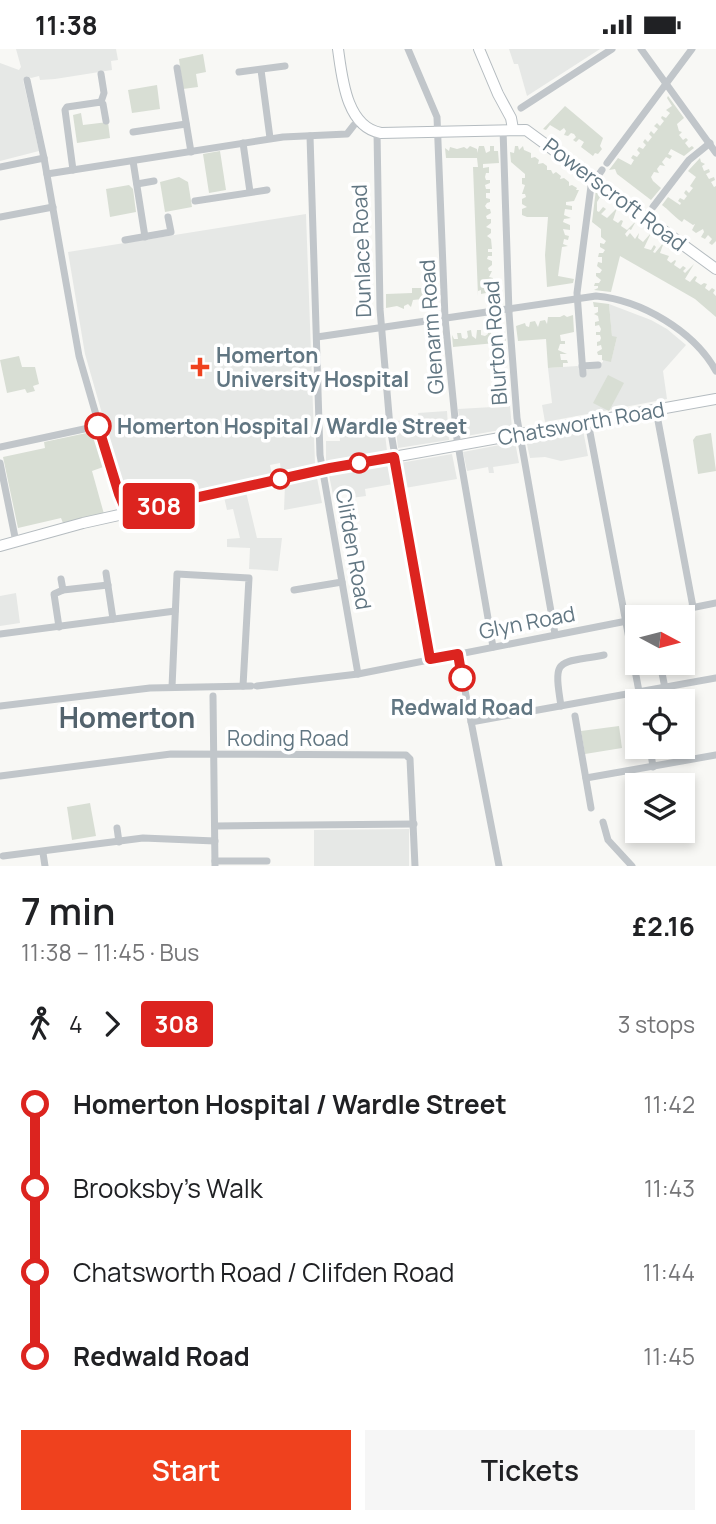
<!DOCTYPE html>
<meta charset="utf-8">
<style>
body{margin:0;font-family:Manrope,sans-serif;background:#f6f6f6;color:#202124;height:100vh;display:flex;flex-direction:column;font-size:26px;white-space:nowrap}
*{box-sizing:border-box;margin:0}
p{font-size:23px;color:#757577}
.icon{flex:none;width:38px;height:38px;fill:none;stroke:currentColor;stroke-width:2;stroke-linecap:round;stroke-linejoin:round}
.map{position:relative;height:817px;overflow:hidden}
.panel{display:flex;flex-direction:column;background:#fff;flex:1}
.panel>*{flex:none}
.badge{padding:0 14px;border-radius:5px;font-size:24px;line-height:46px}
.needle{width:46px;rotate:97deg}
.fabs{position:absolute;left:625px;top:556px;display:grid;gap:14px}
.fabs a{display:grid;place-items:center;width:70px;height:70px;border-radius:0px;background:#fff;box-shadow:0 4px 10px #0003;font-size:35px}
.map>.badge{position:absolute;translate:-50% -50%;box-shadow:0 0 0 4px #fff}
.legs{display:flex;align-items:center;gap:10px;height:77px;padding:0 21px;font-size:23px}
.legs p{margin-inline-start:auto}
.overview{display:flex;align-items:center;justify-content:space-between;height:119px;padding:0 21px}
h1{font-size:38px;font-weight:600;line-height:52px}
.primary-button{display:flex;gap:14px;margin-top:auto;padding:14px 21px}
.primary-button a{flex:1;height:80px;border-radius:0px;background:#ef411e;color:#fff;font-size:28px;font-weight:600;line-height:80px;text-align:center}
.primary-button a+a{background:#f6f6f6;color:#202124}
ul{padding:0 21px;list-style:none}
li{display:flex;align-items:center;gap:24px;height:84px;font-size:26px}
li i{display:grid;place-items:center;width:10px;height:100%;margin:0 9px;background:currentColor}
li i::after{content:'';width:18px;height:18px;margin:-9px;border:5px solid;border-radius:50%;background:#fff}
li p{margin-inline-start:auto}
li:first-child i{background:linear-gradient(#0000 50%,currentColor 0)}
li:last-child i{background:linear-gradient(currentColor 50%,#0000 0)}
.status{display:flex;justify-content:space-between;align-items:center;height:49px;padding:0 35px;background:#fff;direction:ltr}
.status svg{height:19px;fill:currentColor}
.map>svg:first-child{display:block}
.built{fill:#e6e8e6}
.green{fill:#d8ded4}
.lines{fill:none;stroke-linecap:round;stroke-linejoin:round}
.secondary-casing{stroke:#b5bcc0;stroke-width:12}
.street{stroke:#c1c6ca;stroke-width:7}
.secondary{stroke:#fff;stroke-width:10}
.line-1-casing{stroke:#fff;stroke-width:16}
.line-1{stroke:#dc241f;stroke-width:10}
.poi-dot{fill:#ef411e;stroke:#fff;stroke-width:2.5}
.stop-1-dot{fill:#fff;stroke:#dc241f;stroke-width:3.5}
.labels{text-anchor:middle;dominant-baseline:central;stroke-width:7;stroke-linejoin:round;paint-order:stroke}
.street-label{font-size:21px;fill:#617682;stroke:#fff}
.poi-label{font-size:21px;font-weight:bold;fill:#617682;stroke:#fff;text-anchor:start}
.stop-label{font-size:21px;font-weight:bold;fill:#617682;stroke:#fff;text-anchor:start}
.district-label{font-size:28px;font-weight:bold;fill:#53636d;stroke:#fff}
</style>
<div class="status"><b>11:38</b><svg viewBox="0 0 49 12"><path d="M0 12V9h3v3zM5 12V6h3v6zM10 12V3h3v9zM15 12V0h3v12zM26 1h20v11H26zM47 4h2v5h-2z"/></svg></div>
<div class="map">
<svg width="716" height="817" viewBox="0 0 716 817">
<rect width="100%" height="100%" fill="#f8f8f5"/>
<!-- built -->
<g class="built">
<path d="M16,0H116L118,11L111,12L112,21L55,30L40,31L39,27L31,29L27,27L23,31L39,102L0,112V14L19,21L21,18Z"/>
<path d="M509,0H600L527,47L518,15H514Z"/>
<path d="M306,165L315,415L281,422L280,414L270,416L272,426L133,457L119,424L85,305L68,203Z"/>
<path d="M609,255L651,271L667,280L686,296L663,322L667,350L545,373L542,356L552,354L548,319L577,317L586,321L603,313V311L611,312L617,288H612Z"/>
<path d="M510,357L512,379L461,388L458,360Z"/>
<path d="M447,362L449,391L398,399L395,372L419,370L418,364Z"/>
<path d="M384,376L387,402L326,413V392H340L339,382L349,383L355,380Z"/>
<path d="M583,381L588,407L561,412L545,408L530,409L526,391Z"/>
<path d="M515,393L519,414L493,418L494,424H489L488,418L467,422L463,403Z"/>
<path d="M452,405L457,430L405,439L400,414Z"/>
<path d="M389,416L393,435L365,440L366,447L351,449L350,443L333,446L329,426Z"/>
<path d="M317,429L322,454L284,461L285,435Z"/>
<path d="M246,443L257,489H282L278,522L249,520L250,499L227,498V490L240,489L233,460L227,461L224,448Z"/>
<path d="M16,544L20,574L0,577V547Z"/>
<path d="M409,780V817H314V781Z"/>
</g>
<!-- green -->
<g class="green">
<path d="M203,5L206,23L196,25L198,38L183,40L179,10Z"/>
<path d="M157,36L160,60L132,64L128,41Z"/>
<path d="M668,47L684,69L677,75L679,82L682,83L679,86L683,91L686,89L688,91L685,94L689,99L692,97L694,99L684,107L671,100L668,105L672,107L670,110L666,108L662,113L665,117L660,116L657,120L659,124L654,123L651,128L653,132L661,139L651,151L617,125L615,120L609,121L618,109L631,116L634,111L631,109L633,106L637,108L640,104L637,101L639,98L643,100L646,96L643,93L645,90L648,93L652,88L649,85L651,82L654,85L658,80L654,77L657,74L660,77L664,72L661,69L662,67L666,69L670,64L666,61L672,57L667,49Z"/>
<path d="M565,57L603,89L600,97L602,100L598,105L595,104L593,107L581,98L584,93L579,90L576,93L573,91L576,88L574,85L571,84L568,87L564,86L566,82L564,79L560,82L550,76L546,81L543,80Z"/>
<path d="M81,64L83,76L108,73L110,89L77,94L73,66Z"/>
<path d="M470,97L477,100V104L479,97H484L486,104L490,102V97H494V102H498L499,114L483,115V119L489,118V124H486L485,128L486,131H490V134L485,136L486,140H490V144H486V149L490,150V153L487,154L485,157L487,160H490L491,164L486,167L487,170H491V174L486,178L491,180V184L487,187L491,190L492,200H488V203H492V207H488L487,210L492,212V216L488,219L489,222H492L489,228L493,229V232H484L485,238H491V243L481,245V241L478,242V247L473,118H478L477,109H446L445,99L449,102L450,98L457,100L464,98L467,100Z"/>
<path d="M515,97H518L519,101L523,97L524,101L531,104V109L535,108L539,111L538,115L543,114L547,117V121H551L553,125L556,123L561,127L560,130L564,129L569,133V137L572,136L577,139L576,141H579L574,152L566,153V156L572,157V161L565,160L564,166L571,169L564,170L563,173L570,176V181L563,180L565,186L569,187L568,191L564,190L563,195L568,197L562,198L558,227L574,230L573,234L547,238L545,206L548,168H527L522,166V160L527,158L522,155V150L526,148L525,145H522L525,136L522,135V129H525V125L511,113L510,103L514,104Z"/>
<path d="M220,102L226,141L209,144L203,105Z"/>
<path d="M700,109L701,113L705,115L702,117L704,122L709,120L710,123L706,125L709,130L714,128L715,131L711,133L714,138L716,137V192L712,196L709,194L712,190L708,186L705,190L701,188L704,183L703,180L696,184L692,181L695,175L693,176L684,170L682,173C672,166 669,161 662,156L668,148L680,156L681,154L678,152L680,149L684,151L687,147L684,144L686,141L689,144L693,139L690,137L696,128L688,122Z"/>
<path d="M179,128L188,133L192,158L165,163L160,133Z"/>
<path d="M129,136L133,140L136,163L110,168L106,140Z"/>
<path d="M596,140L602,145L597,153V162L599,163L603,158L606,160L601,165L607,169L617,159L613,171L618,174L621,171L623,172L621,177L627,181L636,172L631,181L629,180L625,185L627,188L630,184L635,190L639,184L638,189L643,193L651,184L644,199L651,201L654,196L656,198L653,203L655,204L664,193L660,204L669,207L667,211L671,214L675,211L676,212L674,216L680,220L683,217L686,219L683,222L685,224L694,215L685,230L690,233L695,227L697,228L695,232L701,236L704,234L707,235L705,239L709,242L712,239L715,241L713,244L716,247V268L695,250L620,207L611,243L594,241L598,239V237H594L595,234H599L601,231L596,227V224H600L602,221L597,217L598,213L602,214V208H598L599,204H603L605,201L600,198V194L604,195L606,192L601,188V180L592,173Z"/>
<path d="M412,239H438V246L434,247V254L429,255V249L426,247L424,256H422V250L413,251L411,258L408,255L404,257V260L397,257L386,259V245L412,244Z"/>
<path d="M593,253L609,255L612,287L617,288L611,313L602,311V306H598L597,303L602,300L601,296L597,297V293L600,292L601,289L600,286H596V283H600L601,280L599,276L595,277V273L599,272L598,267L594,265L598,263V258H594Z"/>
<path d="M564,266L567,268L573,266L574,283L560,286L561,292H565V295H560L558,301L567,305H560L561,311H567L568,314H563V318L548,319L546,290L518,292L516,277L525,274L526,277L529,278L530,273L535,272L538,278L540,272L545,271L547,275L548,268H560Z"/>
<path d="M497,278L502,283H505L506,293L453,298L452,286L454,290H458L457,284H461L462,289L466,290L468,288L467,282L471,281L472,287L476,290L477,281H481V286L485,287L488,285L487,280L491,279V285L497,284Z"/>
<path d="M19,307L22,318H35L39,335L33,337L35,342L27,344L25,340L7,344L0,311Z"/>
<path d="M608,326L624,334L609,362L593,354Z"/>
<path d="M96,382L106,417L92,422L104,465L63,474L61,469L18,479L3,408L45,399L44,393Z"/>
<path d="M711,384L716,422L698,425L693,391L696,387Z"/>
<path d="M619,677L622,699L585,705L581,682Z"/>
<path d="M90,754L96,787L72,791L67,758Z"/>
</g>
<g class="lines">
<!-- secondary casing -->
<g class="secondary-casing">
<g id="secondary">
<path d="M338,0C342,28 346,78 381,84L526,81L716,220"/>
<path d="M479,0L498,45L511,69L513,80"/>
<path d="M0,497L83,474L321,421L716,350"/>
</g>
</g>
<!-- street -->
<g class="street">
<path d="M408,0L437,68L445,269L457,390L493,598"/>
<path d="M641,0L716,104"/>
<path d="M177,19L191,103"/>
<path d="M261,21L270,89"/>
<path d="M239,23L285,17"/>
<path d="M27,31L44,109L79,307L119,445L127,464"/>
<path d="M101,53L104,44L101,25"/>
<path d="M521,59L612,0"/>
<path d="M503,80L509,264L517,369L555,585"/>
<path d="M133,83L186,75"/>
<path d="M377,83L380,260L390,378L430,610"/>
<path d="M310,87L320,406L358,625"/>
<path d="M243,94L250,143"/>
<path d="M133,112L145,188"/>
<path d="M607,114L692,0"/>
<path d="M0,118L44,109"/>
<path d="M73,121L65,61L67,58L101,53L103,55L106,72"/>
<path d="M47,125L283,88L347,85L354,76"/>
<path d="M137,135L154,132"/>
<path d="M195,152L267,141"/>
<path d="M653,158L689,111L710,94"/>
<path d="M0,168L53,158"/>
<path d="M125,191L171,183L168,168"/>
<path d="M317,288L596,247C641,251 694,282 716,322"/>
<path d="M582,317L598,316"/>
<path d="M583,325L577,244L591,137L602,121"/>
<path d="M656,361L693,558"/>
<path d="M588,373L641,653"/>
<path d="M0,398L98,377"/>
<path d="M0,414L16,493"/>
<path d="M106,524L113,570"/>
<path d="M61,530L63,541"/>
<path d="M294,541L342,533"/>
<path d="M641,569L716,554"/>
<path d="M59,578L54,545L63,541L108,536"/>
<path d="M0,585L175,562"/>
<path d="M458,605L499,817"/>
<path d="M660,614L665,639"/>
<path d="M257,637L358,625L637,570"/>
<path d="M172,638L177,525L249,529L243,637"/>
<path d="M213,647L215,817"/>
<path d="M0,657L150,639L251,637"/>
<path d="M561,657C553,607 557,615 604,606"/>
<path d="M575,667L591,759"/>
<path d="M471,673L716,629"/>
<path d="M650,698L653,718"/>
<path d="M0,727L171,705L406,706L410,710L415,817"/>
<path d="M586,729L716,706"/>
<path d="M603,773L608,791L632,817"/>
<path d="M216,777L414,775"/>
<path d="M117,779L119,793"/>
<path d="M43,804L45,817"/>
<path d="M3,807L143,789L215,792"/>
<path d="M215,812H267"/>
</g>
<!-- secondary -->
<use href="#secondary" class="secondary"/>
</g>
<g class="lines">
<!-- line-1 casing -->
<g class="line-1-casing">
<path id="line-1" d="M98,377L119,445L127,464L330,419L394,408L430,610L458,605L462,629"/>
</g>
<!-- line-1 -->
<use href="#line-1" class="line-1"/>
</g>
<!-- markers -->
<path class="poi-dot" d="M196.5 307.5h7v7h7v7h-7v7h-7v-7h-7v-7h7z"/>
<g class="stop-1-dot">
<circle cx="98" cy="377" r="12"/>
<circle cx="359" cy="414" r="9"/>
<circle cx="280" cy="430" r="9"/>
<circle cx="462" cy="629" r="12"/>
</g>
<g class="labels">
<!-- street labels -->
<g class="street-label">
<text transform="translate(615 145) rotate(37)">Powerscroft Road</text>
<text transform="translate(361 202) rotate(-92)">Dunlace Road</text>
<text transform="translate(431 278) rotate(-94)">Glenarm Road</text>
<text transform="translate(495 294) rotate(-94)">Blurton Road</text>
<text transform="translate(581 374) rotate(-10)">Chatsworth Road</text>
<text transform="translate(354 500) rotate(80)">Clifden Road</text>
<text transform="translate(527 573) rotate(-11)">Glyn Road</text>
<text x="288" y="689">Roding Road</text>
</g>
<!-- poi labels -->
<g class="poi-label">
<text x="216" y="306">Homerton<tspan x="216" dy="24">University Hospital</tspan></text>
</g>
<!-- stop labels -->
<g class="stop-label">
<text x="117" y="377">Homerton Hospital / Wardle Street</text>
<text x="462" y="658" text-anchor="middle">Redwald Road</text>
</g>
<!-- district labels -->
<g class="district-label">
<text x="127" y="668">Homerton</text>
</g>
</g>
</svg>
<div class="fabs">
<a><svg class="needle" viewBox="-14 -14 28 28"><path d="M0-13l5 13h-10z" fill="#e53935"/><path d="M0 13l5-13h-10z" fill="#757577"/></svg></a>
<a><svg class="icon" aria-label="locate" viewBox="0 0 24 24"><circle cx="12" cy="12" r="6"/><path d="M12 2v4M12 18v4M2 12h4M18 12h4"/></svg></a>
<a><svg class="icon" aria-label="layers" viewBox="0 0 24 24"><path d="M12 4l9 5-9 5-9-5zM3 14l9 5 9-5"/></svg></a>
</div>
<b class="badge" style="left:159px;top:457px;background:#dc241f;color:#fff">308</b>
</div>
<section class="panel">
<div class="overview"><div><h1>7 min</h1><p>11:38 – 11:45 · Bus</p></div><b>£2.16</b></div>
<div class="legs"><svg class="icon" aria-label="walk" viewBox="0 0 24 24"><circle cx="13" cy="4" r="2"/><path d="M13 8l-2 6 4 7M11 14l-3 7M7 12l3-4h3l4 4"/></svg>4<svg class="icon" aria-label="forward" viewBox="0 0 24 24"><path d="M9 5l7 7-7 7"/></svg><b class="badge" style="background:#dc241f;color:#fff">308</b><p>3 stops</p></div>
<ul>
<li><i style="color:#dc241f"></i><b>Homerton Hospital / Wardle Street</b><p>11:42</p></li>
<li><i style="color:#dc241f"></i><span>Brooksby's Walk</span><p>11:43</p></li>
<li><i style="color:#dc241f"></i><span>Chatsworth Road / Clifden Road</span><p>11:44</p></li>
<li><i style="color:#dc241f"></i><b>Redwald Road</b><p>11:45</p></li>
</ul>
<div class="primary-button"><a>Start</a><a>Tickets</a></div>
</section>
